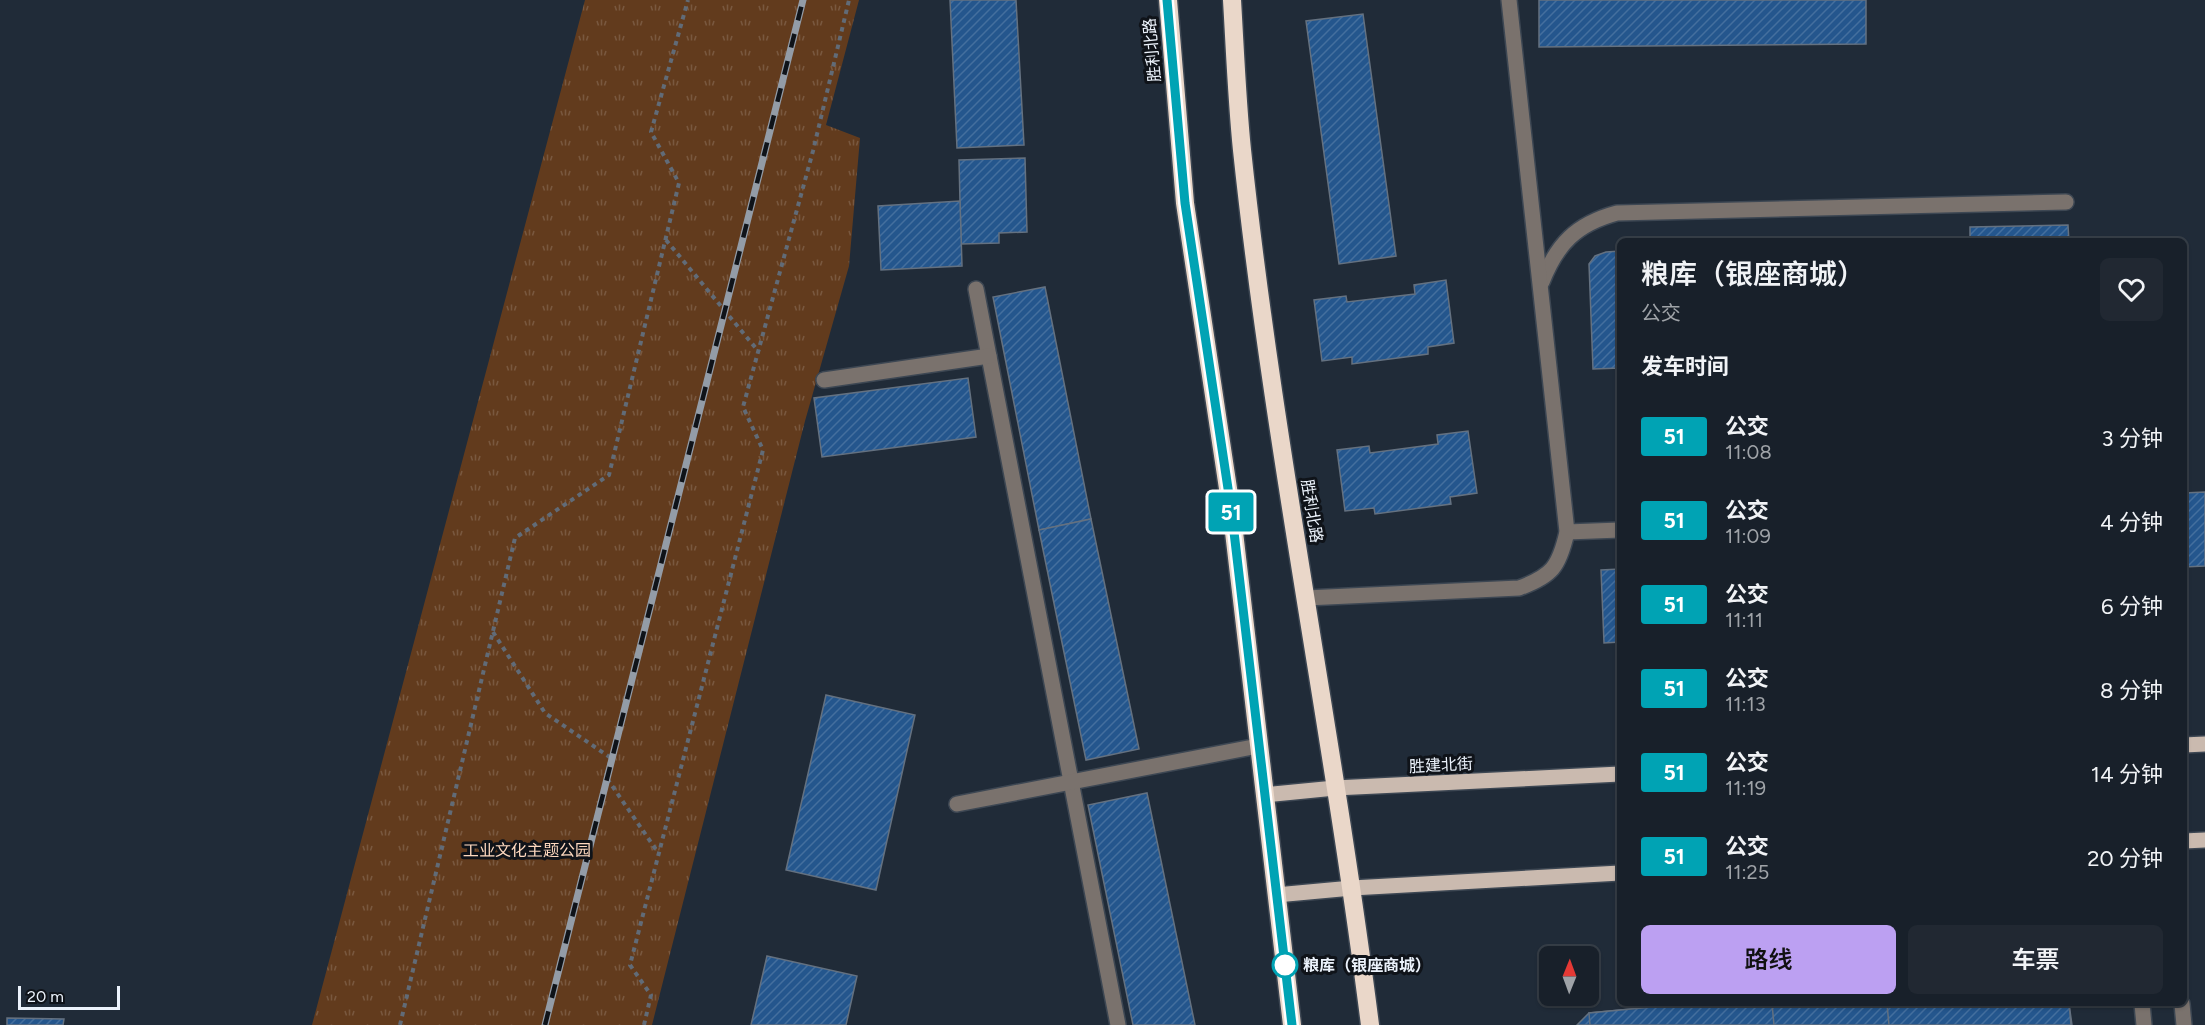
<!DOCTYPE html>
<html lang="zh">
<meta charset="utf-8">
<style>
body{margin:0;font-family:Figtree,"Noto Sans SC",sans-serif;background:#212832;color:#f1f3f6;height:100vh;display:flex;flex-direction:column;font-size:22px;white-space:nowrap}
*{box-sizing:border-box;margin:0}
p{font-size:20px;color:#9fa3a8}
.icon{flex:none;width:33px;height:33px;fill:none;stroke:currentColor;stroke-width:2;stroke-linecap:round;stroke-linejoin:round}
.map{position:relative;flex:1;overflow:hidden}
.sheet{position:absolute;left:1617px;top:238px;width:570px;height:768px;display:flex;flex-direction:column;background:#18202a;border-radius:9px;box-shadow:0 2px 4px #0004,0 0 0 2px #363e47}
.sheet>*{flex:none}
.badge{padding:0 12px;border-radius:4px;font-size:21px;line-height:39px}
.needle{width:39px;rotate:1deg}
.fabs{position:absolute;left:1539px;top:946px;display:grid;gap:12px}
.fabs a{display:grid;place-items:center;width:60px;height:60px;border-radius:9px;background:#18202a;box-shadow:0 2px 4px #0004,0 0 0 2px #363e47;font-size:30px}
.scale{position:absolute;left:18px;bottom:15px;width:102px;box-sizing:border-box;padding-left:6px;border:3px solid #ecf3fc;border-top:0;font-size:16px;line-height:21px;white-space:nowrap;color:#ecf3fc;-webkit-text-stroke:4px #0f1319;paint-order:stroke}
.map>.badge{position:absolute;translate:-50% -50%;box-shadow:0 0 0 3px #fff}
h2{padding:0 24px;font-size:22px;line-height:54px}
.round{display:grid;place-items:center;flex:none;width:63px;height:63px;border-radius:9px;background:#212832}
.summary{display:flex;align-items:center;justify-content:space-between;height:102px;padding:0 24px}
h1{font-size:28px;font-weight:600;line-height:45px}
.action{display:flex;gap:12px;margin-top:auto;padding:12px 24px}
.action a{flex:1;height:69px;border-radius:9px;background:#bca0f2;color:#111;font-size:24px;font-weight:600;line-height:69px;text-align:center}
.action a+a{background:#212832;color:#f1f3f6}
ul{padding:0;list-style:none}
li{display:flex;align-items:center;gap:18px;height:84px;padding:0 24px}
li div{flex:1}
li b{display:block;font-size:22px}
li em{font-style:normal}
li .badge{min-width:66px;font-weight:700;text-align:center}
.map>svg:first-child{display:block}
.park{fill:url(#park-tufts)}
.building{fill:url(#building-hatch);stroke:#647180;stroke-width:1.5}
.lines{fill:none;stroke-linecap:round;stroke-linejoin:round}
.minor-casing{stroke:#3d4753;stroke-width:18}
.major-casing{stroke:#3d4753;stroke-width:18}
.highway-casing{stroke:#3d4753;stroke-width:21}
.path{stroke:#616b77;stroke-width:4;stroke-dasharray:4.5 4.5;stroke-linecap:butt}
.minor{stroke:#7a726d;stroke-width:15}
.major{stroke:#cabaaf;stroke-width:15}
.highway{stroke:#ead7c9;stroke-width:18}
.rail-casing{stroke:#939ca7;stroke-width:7}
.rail{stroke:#0f1319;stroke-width:4.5;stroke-dasharray:14;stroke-linecap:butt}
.line-casing{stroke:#fff;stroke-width:14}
.line{stroke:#00a3b4;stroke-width:9}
.stop-dot{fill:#fff;stroke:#00a3b4;stroke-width:3}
.labels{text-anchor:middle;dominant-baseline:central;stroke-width:6;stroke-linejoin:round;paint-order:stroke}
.street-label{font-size:16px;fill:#ecf3fc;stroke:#0f1319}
.park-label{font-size:16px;fill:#fed9bf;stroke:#0f1319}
.stop-label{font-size:16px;font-weight:bold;fill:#ecf3fc;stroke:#0f1319;text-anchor:start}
</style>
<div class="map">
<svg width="2205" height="1025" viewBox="0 0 2205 1025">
<defs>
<pattern id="park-tufts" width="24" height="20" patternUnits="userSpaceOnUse" patternTransform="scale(1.5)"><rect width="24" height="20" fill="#623b1d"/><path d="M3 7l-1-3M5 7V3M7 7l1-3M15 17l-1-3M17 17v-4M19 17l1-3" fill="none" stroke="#79583f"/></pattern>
<pattern id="building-hatch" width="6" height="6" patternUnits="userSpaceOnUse" patternTransform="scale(1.5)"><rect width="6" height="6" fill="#24568d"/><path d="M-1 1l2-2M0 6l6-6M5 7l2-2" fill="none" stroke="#446f9e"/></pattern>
</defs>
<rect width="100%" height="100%" fill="#202b38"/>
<!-- park -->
<path class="park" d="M585,0H859L826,125L860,138L849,266L805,421L652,1025H312Z"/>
<!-- building -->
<g class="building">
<path d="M950,0H1016L1024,145L957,148Z"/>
<path d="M1539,0H1866V44L1539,47Z"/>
<path d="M1363,14L1396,256L1339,264L1306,21Z"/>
<path d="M1025,158L1027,232L999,233V243L961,244L959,160Z"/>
<path d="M960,201L962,266L881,270L878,206Z"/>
<path d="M2068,225L2069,242H1970V227Z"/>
<path d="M1620,251V368L1593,369L1589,264L1595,256L1606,252Z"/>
<path d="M1446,280L1454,343L1428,347V354L1352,364V357L1322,361L1314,300L1346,296L1347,302L1415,294L1414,285Z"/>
<path d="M1045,287L1091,519L1039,530L993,297Z"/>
<path d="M968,378L976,437L822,457L814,398Z"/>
<path d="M1468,431L1477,493L1450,497L1451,504L1375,514L1374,508L1345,511L1337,450L1369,446L1370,453L1438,444L1437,435Z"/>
<path d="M2205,492V566L2184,567V493Z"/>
<path d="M1091,519L1139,749L1086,760L1039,530Z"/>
<path d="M1620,569V642L1604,643L1601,570Z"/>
<path d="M826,695L915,715L876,890L786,870Z"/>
<path d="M1147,793L1195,1025H1133L1088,805Z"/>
<path d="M767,956L857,976L846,1025H751Z"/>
<path d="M1684,1004H2069L2072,1025H1577L1589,1013Z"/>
<path d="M1684,1004H1772L1774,1025H1590L1589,1013Z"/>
<path d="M1887,1004H2069L2071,1025H1889Z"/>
<path d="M7,1018L64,1019L63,1025H7Z"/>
</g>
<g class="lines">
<!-- minor casing -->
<g class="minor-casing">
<g id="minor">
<path d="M1542,282C1557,244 1576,224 1617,213L2066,202"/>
<path d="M976,289L1118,1025"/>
<path d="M824,380L989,356"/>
<path d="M1567,532L1620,530"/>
<path d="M1306,598L1519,588C1552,576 1559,567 1567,532L1509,0"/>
<path d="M957,804L1258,746"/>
<path d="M2142,1004L2144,1025"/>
<path d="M2182,1004L2184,1025"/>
</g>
</g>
<!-- major casing -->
<g class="major-casing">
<g id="major">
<path d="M2184,745L2205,744"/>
<path d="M1264,795L1335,788L1620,774"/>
<path d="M2184,841L2205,840"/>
<path d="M1276,895L1352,888L1620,873"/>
</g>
</g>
<!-- highway casing -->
<g class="highway-casing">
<g id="highway">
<path d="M1168,0L1185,203L1232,515L1292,1025"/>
<path d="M1232,0C1235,50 1237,101 1242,150C1273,443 1333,733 1370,1025"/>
</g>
</g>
<!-- path -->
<g class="path">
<path d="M666,240L759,352"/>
<path d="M493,632L545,713L611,758L606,777L659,854"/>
<path d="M400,1025L515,538L609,475L679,183L651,132L688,0"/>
<path d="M644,1025L651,995L630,965L763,450L743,407L813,151L849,0"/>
</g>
<!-- minor -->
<use href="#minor" class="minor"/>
<!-- major -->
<use href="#major" class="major"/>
<!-- highway -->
<use href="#highway" class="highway"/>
<!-- rail casing -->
<g class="rail-casing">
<path id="rail" d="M545,1025L803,0"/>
</g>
<!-- rail -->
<use href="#rail" class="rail"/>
</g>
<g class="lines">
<!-- line casing -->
<g class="line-casing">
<path id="line" d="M1167,0L1185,203L1232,515L1292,1025"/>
</g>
<!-- line -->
<use href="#line" class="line"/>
</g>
<!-- markers -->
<circle class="stop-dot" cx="1285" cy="965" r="12"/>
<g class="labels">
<!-- street labels -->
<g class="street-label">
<text transform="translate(1152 50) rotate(-95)">胜利北路</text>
<text transform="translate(1312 511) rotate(81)">胜利北路</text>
<text transform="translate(1441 765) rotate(-3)">胜建北街</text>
</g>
<!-- park labels -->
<g class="park-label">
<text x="527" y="850">工业文化主题公园</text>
</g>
<!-- stop labels -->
<g class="stop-label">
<text x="1303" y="965">粮库（银座商城）</text>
</g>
</g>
</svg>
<div class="fabs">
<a><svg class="needle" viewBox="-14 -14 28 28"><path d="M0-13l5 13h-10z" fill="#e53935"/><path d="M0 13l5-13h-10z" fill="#9fa3a8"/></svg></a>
</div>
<div class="scale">20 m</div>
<b class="badge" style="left:1231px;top:512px;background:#00a3b4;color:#fff">51</b>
<section class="sheet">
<div class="summary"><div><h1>粮库（银座商城）</h1><p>公交</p></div><a class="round"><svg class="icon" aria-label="heart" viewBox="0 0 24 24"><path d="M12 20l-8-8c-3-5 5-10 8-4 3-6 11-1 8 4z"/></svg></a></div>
<h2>发车时间</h2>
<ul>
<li><span class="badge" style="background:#00a3b4;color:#fff">51</span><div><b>公交</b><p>11:08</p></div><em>3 分钟</em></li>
<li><span class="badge" style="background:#00a3b4;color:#fff">51</span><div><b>公交</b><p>11:09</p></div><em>4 分钟</em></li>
<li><span class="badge" style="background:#00a3b4;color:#fff">51</span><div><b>公交</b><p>11:11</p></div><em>6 分钟</em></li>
<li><span class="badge" style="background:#00a3b4;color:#fff">51</span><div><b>公交</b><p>11:13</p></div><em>8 分钟</em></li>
<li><span class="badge" style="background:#00a3b4;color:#fff">51</span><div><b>公交</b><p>11:19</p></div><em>14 分钟</em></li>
<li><span class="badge" style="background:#00a3b4;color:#fff">51</span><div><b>公交</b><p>11:25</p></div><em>20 分钟</em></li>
</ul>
<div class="action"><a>路线</a><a>车票</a></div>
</section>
</div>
